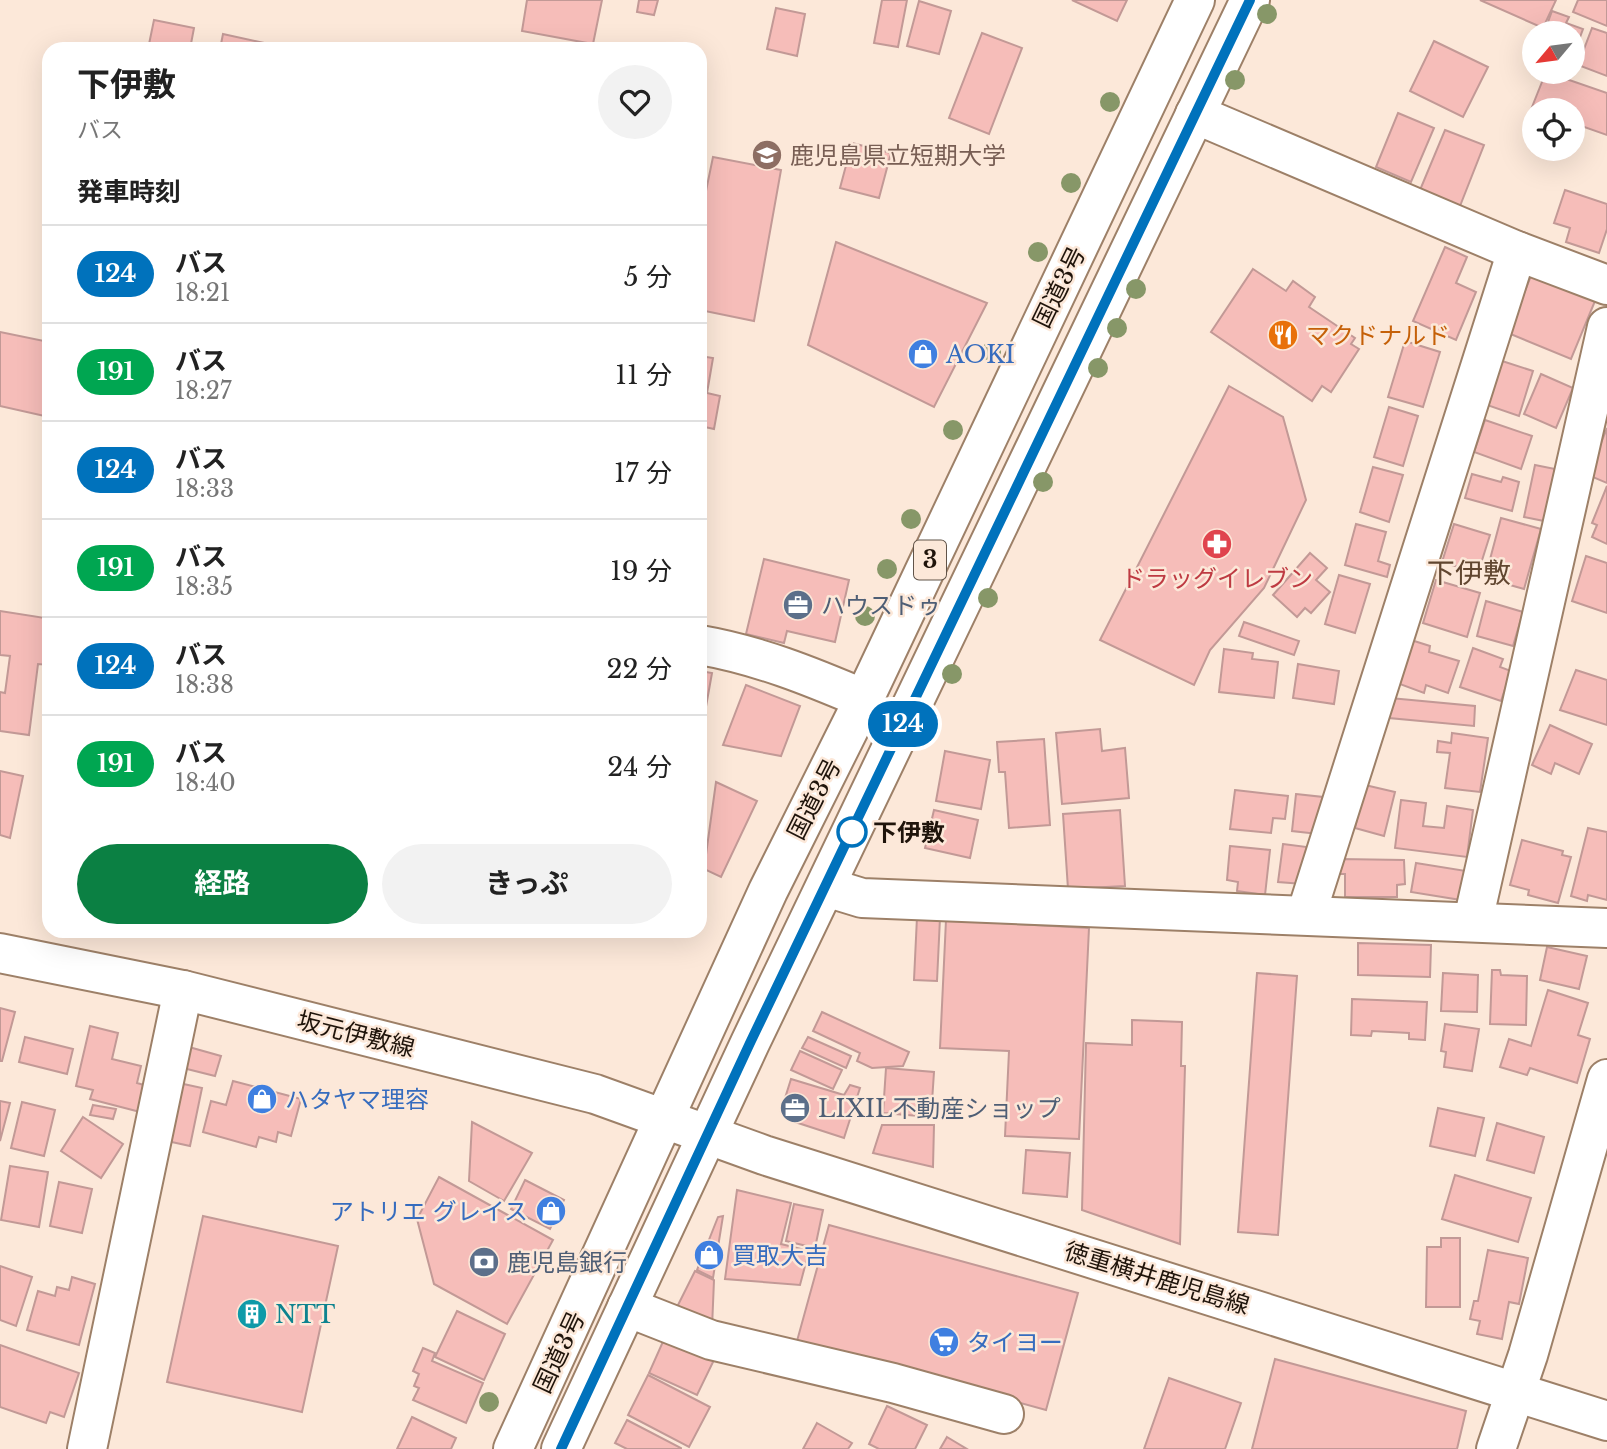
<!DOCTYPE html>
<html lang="ja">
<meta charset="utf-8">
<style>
body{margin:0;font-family:"Libre Baskerville","Noto Sans JP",serif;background:#f2f2f2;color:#222;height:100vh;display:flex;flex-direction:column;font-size:26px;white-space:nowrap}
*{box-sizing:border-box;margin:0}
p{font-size:23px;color:#767676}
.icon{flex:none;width:38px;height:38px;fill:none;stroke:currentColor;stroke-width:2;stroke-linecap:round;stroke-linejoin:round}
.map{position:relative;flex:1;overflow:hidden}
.side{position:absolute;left:42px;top:42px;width:665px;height:896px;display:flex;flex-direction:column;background:#fff;border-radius:21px;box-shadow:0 7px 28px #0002}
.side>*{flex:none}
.badge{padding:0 14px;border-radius:23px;font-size:24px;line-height:46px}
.needle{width:46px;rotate:241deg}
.buttons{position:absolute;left:1522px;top:21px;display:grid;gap:14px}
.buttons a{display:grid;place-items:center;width:63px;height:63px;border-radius:50%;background:#fff;box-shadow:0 7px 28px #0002;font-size:35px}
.map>.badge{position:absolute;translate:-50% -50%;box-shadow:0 0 0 4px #fff}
h2{padding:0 35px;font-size:26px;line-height:63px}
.round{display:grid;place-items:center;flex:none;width:74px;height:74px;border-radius:37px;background:#f2f2f2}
.head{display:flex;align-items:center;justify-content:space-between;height:119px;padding:0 35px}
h1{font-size:33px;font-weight:700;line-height:52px}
.button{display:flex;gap:14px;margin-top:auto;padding:14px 35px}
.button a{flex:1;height:80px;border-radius:42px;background:#0b8043;color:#fff;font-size:28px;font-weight:700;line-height:80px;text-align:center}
.button a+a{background:#f2f2f2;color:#222}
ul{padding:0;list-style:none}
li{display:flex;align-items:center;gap:21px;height:98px;padding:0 35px;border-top:2px solid #e0e0e0}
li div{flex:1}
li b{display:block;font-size:26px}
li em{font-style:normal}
li .badge{min-width:77px;font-weight:700;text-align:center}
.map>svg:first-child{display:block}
.pier{fill:#fce8d9}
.building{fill:#f6bdb9;stroke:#c29996;stroke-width:2}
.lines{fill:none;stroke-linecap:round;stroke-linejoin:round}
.street-casing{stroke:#9d8068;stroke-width:42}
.secondary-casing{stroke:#9d8068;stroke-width:42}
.highway-casing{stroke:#9d8068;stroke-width:42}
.street{stroke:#fff;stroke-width:38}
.secondary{stroke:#fff;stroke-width:38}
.highway{stroke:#fff;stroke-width:38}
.tree{fill:#879768}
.line-casing{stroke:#fff;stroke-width:16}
.line{stroke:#0072bc;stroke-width:10}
.stop-dot{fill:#fff;stroke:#0072bc;stroke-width:3.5}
.labels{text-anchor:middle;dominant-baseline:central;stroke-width:5;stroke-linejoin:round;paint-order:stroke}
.shield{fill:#fce8d9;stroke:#615449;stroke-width:2}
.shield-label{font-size:23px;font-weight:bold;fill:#1f140b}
.education-label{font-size:24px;fill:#785e54;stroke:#fce8d9;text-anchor:start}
.street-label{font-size:24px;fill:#1f140b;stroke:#fce8d9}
.food-label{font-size:24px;fill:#c56008;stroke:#fce8d9;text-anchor:start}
.shop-label{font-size:24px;fill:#366cbe;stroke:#fce8d9;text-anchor:start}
.health-label{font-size:24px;fill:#be3a42;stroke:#fce8d9}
.service-label{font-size:24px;fill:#4e5e75;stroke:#fce8d9;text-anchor:start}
.stop-label{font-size:24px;font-weight:bold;fill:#1f140b;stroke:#fce8d9;text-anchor:start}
.culture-label{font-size:24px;fill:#0d838f;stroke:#fce8d9;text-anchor:start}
.quarter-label{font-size:28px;fill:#614630;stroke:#fce8d9}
</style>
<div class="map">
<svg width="1607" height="1449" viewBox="0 0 1607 1449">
<rect width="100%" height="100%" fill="#fce8d9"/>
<!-- pier -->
<path class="pier" d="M1607,1385V1449H1588L1604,1387Z"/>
<!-- building -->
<g class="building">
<path d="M527,0H602L593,44L522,31Z"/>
<path d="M639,0H658L654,15L637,12Z"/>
<path d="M882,0H907L898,47L874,43Z"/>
<path d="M1072,0H1127L1117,21Z"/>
<path d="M1480,0H1556L1543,28Z"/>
<path d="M1578,0H1607V26L1573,12Z"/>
<path d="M919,1L951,11L939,54L907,46Z"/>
<path d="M776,8L805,14L797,56L767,49Z"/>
<path d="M1552,11L1569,17L1566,23L1583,29L1573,56V33H1544Z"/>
<path d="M154,20L194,28L190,49H148Z"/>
<path d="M1592,28L1607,33V76L1578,65Z"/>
<path d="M982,33L1022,48L989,134L949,118Z"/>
<path d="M223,34L292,49H220Z"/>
<path d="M1434,41L1488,67L1463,117L1410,91Z"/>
<path d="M1546,72L1607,93V135L1573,123V110L1532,107Z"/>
<path d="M1398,113L1434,128L1411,182L1376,167Z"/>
<path d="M1445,130L1484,145L1460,206L1420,190Z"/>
<path d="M852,143L891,153L879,198L840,188Z"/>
<path d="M713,157L781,170L754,321L700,310V220Z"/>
<path d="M1565,190L1607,204V229L1599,253L1566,242L1570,228L1554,223Z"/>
<path d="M836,242L987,303L934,407L808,345Z"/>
<path d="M1445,247L1467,257L1456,283L1476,292L1456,340L1413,321Z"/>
<path d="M1253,269L1286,291L1293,281L1315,297L1309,307L1355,338L1351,344L1359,349L1331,392L1322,386L1312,401L1211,332Z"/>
<path d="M1531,276L1595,301L1571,359L1508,333Z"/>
<path d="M0,332L49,342V417L0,406Z"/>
<path d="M1405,341L1440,352L1423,407L1388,397Z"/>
<path d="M700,356L713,358L707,393L720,396L714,429L700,426Z"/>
<path d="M1499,360L1533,371L1519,416L1484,404Z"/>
<path d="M1541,374L1573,388L1556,428L1524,414Z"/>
<path d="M1229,386L1283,417L1306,500L1264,588L1210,650L1194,685L1100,640Z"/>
<path d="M1389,407L1418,416L1403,466L1374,457Z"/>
<path d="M1485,420L1532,436L1521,469L1474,452Z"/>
<path d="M1607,428V483L1588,475Z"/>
<path d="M1535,465L1555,469L1544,521L1524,517Z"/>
<path d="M1373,467L1403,475L1389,522L1360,512Z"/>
<path d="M1472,474L1501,482L1503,477L1519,482L1512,511L1465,498Z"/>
<path d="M1607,486V544L1592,537L1597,525L1592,523Z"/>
<path d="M1501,518L1541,529L1524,589L1485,578Z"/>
<path d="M1356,524L1386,532L1378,561L1390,565L1387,577L1345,565Z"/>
<path d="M1454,524L1490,535L1478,573L1442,562Z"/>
<path d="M1310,553L1327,568L1316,580L1330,592L1311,613L1305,608L1297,617L1273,595Z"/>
<path d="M1586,556L1607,563V613L1572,601Z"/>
<path d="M764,559L849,580L835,642L787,631L784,643L746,634Z"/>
<path d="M1339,575L1370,584L1355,633L1325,624Z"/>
<path d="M1436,580L1480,593L1467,637L1423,623Z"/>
<path d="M1486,601L1523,612L1513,646L1477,636Z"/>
<path d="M0,611L45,618L44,625L49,626V665L38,664L29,735L0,731V692L5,693L10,656L0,655Z"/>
<path d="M1244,622L1299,641L1294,655L1239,636Z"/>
<path d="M1411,640L1430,646L1429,652L1459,661L1448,693L1426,685L1424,693L1397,683Z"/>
<path d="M1473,648L1503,659L1500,667L1511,671L1501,701L1460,687Z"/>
<path d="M1224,649L1253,653L1252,659L1278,662L1274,698L1219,692Z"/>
<path d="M1298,664L1339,671L1334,704L1293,698Z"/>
<path d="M1576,670L1607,680V725L1560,710Z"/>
<path d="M700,671L712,673L700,740Z"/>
<path d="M746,685L800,706L781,756L723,745Z"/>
<path d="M1390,698L1475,706L1474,726L1389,718Z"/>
<path d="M1550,725L1592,744L1579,774L1555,763L1551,774L1532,765Z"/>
<path d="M1100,729L1102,751L1125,748L1129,798L1062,804L1056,733Z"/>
<path d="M1452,733L1488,738L1480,792L1445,788L1450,753L1437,752L1438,741L1451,743Z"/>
<path d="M1044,739L1050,825L1009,828L1005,772H999L997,742Z"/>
<path d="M945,751L990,760L981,809L936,801Z"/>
<path d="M0,771L23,776L10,838L0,835Z"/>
<path d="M716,782L757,801L721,877L704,869Z"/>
<path d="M1365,785L1395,792L1384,836L1355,828Z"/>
<path d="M1235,790L1288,796L1285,819L1273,818L1271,833L1230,829Z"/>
<path d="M1296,794L1323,797L1318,834L1292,831Z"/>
<path d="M1401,800L1426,803L1423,826L1444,828L1447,806L1473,810L1467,857L1395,848Z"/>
<path d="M934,810L978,820L970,858L925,848Z"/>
<path d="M1120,810L1125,886L1068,889L1063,814Z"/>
<path d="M1588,828L1607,832V900L1588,895L1587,901L1571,896Z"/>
<path d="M1522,840L1563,851L1562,855L1571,857L1558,903L1528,895L1529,890L1510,885Z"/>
<path d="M1283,844L1307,847L1303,884L1278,882Z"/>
<path d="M1230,846L1270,850L1265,895L1237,891L1238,882L1227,880Z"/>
<path d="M1340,859L1404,860L1405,884L1397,885V897H1345V874H1340Z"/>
<path d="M1416,863L1466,871L1461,900L1411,892Z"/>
<path d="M917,917L940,918L937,981L914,980Z"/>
<path d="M946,920L1089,928L1079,1139L1005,1136L1009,1051L940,1048Z"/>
<path d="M1358,943L1431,945L1430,977L1358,975Z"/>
<path d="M1547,947L1587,956L1579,989L1540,980Z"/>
<path d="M1492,970H1500L1501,975L1527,976L1526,1025L1490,1024Z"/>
<path d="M1257,973L1297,976L1278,1235L1238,1232Z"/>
<path d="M1443,973L1478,975L1477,1012L1441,1011Z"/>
<path d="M1548,990L1588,1003L1578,1035L1590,1039L1577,1083L1530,1068L1527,1075L1500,1067L1509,1039L1531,1046Z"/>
<path d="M1352,999L1427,1002L1425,1040L1409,1039V1033L1372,1031L1371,1036L1351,1035Z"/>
<path d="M0,1008L15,1012L2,1061H0Z"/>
<path d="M822,1012L909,1052L903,1066L872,1068L857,1061L860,1053L813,1031Z"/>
<path d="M1132,1020L1182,1022L1181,1066H1185L1180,1244L1082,1210L1086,1043L1132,1045Z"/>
<path d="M1445,1024L1479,1029L1472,1071L1444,1067L1446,1052L1441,1051Z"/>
<path d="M90,1026L118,1033L112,1059L141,1066L137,1083L151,1087L144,1113L90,1099L93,1090L76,1086Z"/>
<path d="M25,1037L73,1049L67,1074L19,1062Z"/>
<path d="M808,1037L851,1056L846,1068L802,1048Z"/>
<path d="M189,1047L221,1056L215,1076L183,1068Z"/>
<path d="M800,1051L842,1070L833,1089L791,1070Z"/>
<path d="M886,1068L934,1072L931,1117L883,1113Z"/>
<path d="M791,1079L844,1095L850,1085L860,1088L844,1138L792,1121L781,1111Z"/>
<path d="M233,1081L301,1099L291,1136L278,1132L276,1142L259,1137L256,1147L203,1132L211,1101L226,1105Z"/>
<path d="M179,1083L202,1088L190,1146L167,1141Z"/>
<path d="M0,1101L10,1103L0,1141Z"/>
<path d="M22,1102L55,1110L44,1156L11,1148Z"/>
<path d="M93,1105L116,1109L113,1119L90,1115Z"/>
<path d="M1438,1108L1484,1118L1475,1156L1430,1146Z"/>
<path d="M83,1117L123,1144L101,1178L61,1151Z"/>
<path d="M472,1122L532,1153L504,1201L469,1181Z"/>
<path d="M1497,1123L1544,1137L1534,1173L1487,1160Z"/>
<path d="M882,1125H934L933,1167L873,1153Z"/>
<path d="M1026,1150L1070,1153L1067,1197L1023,1193Z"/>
<path d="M10,1166L48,1172L39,1227L1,1220Z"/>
<path d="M1455,1175L1531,1198L1518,1242L1442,1219Z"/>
<path d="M439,1177L553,1240L507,1324L434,1284L417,1219Z"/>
<path d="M525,1180L564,1200L550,1229L511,1209Z"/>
<path d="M59,1182L92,1189L82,1233L50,1226Z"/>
<path d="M737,1190L791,1203L781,1244L809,1251L800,1285L725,1279Z"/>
<path d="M794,1204L823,1210L815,1248L786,1241Z"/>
<path d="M203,1216L338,1246L302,1412L167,1382Z"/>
<path d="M723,1216L713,1278L697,1270L718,1217Z"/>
<path d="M829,1225L1078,1293L1046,1410L797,1341Z"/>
<path d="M1441,1238H1460V1307H1426L1427,1247H1441Z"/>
<path d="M1488,1250L1528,1258L1519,1304L1509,1302L1502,1339L1477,1334L1480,1321L1470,1319L1474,1301H1478Z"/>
<path d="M0,1266L32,1277L16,1326L0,1320Z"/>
<path d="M695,1271L714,1280L712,1328L675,1311Z"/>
<path d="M72,1277L95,1284L79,1345L27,1330L38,1291L55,1296L57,1287L69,1290Z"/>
<path d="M457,1311L505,1334L484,1380L435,1357Z"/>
<path d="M665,1337L714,1360L697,1395L649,1373Z"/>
<path d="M0,1345L79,1373L64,1417L50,1412L46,1423L0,1407Z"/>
<path d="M423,1348L435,1353L432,1361L483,1383L466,1423L413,1400L419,1388L414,1386L419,1374L413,1371Z"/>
<path d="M1275,1359L1466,1411L1457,1449H1252Z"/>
<path d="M648,1375L710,1407L689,1447L628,1415Z"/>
<path d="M1169,1378L1241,1403L1225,1449H1144Z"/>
<path d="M887,1406L927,1425L915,1449H879L869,1444Z"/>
<path d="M412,1417L456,1438L451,1449H397Z"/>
<path d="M627,1420L681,1448V1449H627L615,1443Z"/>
<path d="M817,1423L852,1443L848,1449H803Z"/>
<path d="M947,1437L967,1449H940Z"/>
</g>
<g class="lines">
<!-- street casing -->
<g class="street-casing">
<g id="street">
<path d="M1195,114L1517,251L1607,285"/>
<path d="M700,645C758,655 810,676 864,699"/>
<path d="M826,887L862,898L1607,928"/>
<path d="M1306,915L1517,251"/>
<path d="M1473,921L1607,327"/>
<path d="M627,1307L711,1340L893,1383L1004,1414"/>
<path d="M87,1449L183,990"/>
<path d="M1496,1449L1528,1355L1607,1079"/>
</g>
</g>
<!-- secondary casing -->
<g class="secondary-casing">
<path id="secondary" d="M0,953L183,990L595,1094L764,1155L1607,1421"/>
</g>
<!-- highway casing -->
<g class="highway-casing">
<g id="highway">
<path d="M513,1449L768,891L864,699L1195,0"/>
<path d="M561,1449L750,1043L1250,0"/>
</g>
</g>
<!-- street -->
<use href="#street" class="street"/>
<!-- secondary -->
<use href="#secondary" class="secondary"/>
<!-- highway -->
<use href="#highway" class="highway"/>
</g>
<!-- trees -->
<g class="tree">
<circle cx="1267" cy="14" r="10"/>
<circle cx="1235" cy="80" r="10"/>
<circle cx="1110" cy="102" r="10"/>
<circle cx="1071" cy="183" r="10"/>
<circle cx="1038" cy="252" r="10"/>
<circle cx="1136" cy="289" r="10"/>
<circle cx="1117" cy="328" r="10"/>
<circle cx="991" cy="352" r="10"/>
<circle cx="1098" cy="368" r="10"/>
<circle cx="953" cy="430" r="10"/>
<circle cx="1043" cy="482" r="10"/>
<circle cx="911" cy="519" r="10"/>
<circle cx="887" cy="569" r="10"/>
<circle cx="988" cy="598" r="10"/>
<circle cx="865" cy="616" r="10"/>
<circle cx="952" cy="674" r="10"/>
<circle cx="489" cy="1402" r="10"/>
</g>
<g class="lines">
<!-- line casing -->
<g class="line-casing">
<path id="line" d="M561,1449L750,1043L1250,0"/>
</g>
<!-- line -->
<use href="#line" class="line"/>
</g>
<!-- icons -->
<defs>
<g id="university-disc" transform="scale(1.575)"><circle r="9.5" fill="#8d6e63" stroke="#fce8d9"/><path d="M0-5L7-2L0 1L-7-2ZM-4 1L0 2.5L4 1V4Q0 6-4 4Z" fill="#fff"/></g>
<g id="restaurant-disc" transform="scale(1.575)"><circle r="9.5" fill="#e8710a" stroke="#fce8d9"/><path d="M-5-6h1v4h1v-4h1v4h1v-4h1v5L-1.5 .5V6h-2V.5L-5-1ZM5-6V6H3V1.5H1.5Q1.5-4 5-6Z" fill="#fff"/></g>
<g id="shop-disc" transform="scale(1.575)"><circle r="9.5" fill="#3f7fe0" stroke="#fce8d9"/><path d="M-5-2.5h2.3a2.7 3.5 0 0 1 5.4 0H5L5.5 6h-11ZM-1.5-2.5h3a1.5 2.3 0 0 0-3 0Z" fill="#fff"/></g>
<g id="pharmacy-disc" transform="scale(1.575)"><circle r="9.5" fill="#e0444e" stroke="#fce8d9"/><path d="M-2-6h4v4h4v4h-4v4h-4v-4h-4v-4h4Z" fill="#fff"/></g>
<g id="office-disc" transform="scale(1.575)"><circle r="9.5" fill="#5c6f8a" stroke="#fce8d9"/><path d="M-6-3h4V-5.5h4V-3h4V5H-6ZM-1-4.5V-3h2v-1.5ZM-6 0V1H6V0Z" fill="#fff"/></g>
<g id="bank-disc" transform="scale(1.575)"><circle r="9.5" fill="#5c6f8a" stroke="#fce8d9"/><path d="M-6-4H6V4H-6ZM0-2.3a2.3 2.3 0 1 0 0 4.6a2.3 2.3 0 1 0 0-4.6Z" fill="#fff"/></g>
<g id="building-disc" transform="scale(1.575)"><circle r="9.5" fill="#0f9aa8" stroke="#fce8d9"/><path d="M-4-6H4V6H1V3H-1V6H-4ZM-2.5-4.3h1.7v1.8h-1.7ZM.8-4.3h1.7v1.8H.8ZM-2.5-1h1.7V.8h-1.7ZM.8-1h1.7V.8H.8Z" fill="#fff"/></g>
<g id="supermarket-disc" transform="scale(1.575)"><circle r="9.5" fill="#3f7fe0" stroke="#fce8d9"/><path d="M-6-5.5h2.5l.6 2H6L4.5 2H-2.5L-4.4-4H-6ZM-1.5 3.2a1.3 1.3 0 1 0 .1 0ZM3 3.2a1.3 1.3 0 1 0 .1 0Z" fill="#fff"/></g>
</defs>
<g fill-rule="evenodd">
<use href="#university-disc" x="767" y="155"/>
<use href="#restaurant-disc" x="1283" y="335"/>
<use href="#shop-disc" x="923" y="354"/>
<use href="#pharmacy-disc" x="1217" y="544"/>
<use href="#office-disc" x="798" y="605"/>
<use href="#shop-disc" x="262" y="1099"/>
<use href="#office-disc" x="795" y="1108"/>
<use href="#shop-disc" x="551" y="1211"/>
<use href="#shop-disc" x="709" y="1255"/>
<use href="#bank-disc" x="484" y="1262"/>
<use href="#building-disc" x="252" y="1314"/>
<use href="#supermarket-disc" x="944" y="1342"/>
</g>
<!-- markers -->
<circle class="stop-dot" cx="852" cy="832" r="14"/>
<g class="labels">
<!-- shield labels -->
<rect class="shield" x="914" y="540.5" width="32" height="39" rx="5"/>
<g class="shield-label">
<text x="930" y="560">3</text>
</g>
<!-- education labels -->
<g class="education-label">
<text x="790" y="155">鹿児島県立短期大学</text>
</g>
<!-- street labels -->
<g class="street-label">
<text transform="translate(1059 287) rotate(-64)">国道3号</text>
<text transform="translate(814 799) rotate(-63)">国道3号</text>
<text transform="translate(356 1034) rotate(14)">坂元伊敷線</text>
<text transform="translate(1157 1278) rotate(17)">徳重横井鹿児島線</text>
<text transform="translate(559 1352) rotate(-65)">国道3号</text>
</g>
<!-- food labels -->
<g class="food-label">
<text x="1306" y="335">マクドナルド</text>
</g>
<!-- shop labels -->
<g class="shop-label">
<text x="946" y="354">AOKI</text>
<text x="285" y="1099">ハタヤマ理容</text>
<text x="528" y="1211" text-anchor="end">アトリエ グレイス</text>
<text x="732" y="1255">買取大吉</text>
<text x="967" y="1342">タイヨー</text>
</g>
<!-- health labels -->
<g class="health-label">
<text x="1217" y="578">ドラッグイレブン</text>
</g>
<!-- service labels -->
<g class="service-label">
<text x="821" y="605">ハウスドゥ</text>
<text x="818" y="1108">LIXIL不動産ショップ</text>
<text x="507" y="1262">鹿児島銀行</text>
</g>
<!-- stop labels -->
<g class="stop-label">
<text x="873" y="832">下伊敷</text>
</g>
<!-- culture labels -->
<g class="culture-label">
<text x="275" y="1314">NTT</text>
</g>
<!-- quarter labels -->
<g class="quarter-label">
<text x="1469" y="573">下伊敷</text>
</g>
</g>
</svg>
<div class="buttons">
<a><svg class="needle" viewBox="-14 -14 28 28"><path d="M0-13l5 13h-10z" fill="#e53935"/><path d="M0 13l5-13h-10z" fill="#767676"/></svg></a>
<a><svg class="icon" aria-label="locate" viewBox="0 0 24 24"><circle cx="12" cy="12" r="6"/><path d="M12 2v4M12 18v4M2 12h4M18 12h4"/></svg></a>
</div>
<b class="badge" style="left:903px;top:724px;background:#0072bc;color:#fff">124</b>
<section class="side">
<div class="head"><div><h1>下伊敷</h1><p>バス</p></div><a class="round"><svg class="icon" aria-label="heart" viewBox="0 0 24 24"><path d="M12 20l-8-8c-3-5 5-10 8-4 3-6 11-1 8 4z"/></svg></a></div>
<h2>発車時刻</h2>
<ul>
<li><span class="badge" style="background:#0072bc;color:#fff">124</span><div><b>バス</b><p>18:21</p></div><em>5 分</em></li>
<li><span class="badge" style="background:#00a651;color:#fff">191</span><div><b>バス</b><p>18:27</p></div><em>11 分</em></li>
<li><span class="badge" style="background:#0072bc;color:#fff">124</span><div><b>バス</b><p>18:33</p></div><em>17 分</em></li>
<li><span class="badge" style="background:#00a651;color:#fff">191</span><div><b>バス</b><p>18:35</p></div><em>19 分</em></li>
<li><span class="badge" style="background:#0072bc;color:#fff">124</span><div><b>バス</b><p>18:38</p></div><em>22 分</em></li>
<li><span class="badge" style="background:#00a651;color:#fff">191</span><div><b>バス</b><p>18:40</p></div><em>24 分</em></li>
</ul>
<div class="button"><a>経路</a><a>きっぷ</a></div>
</section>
</div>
